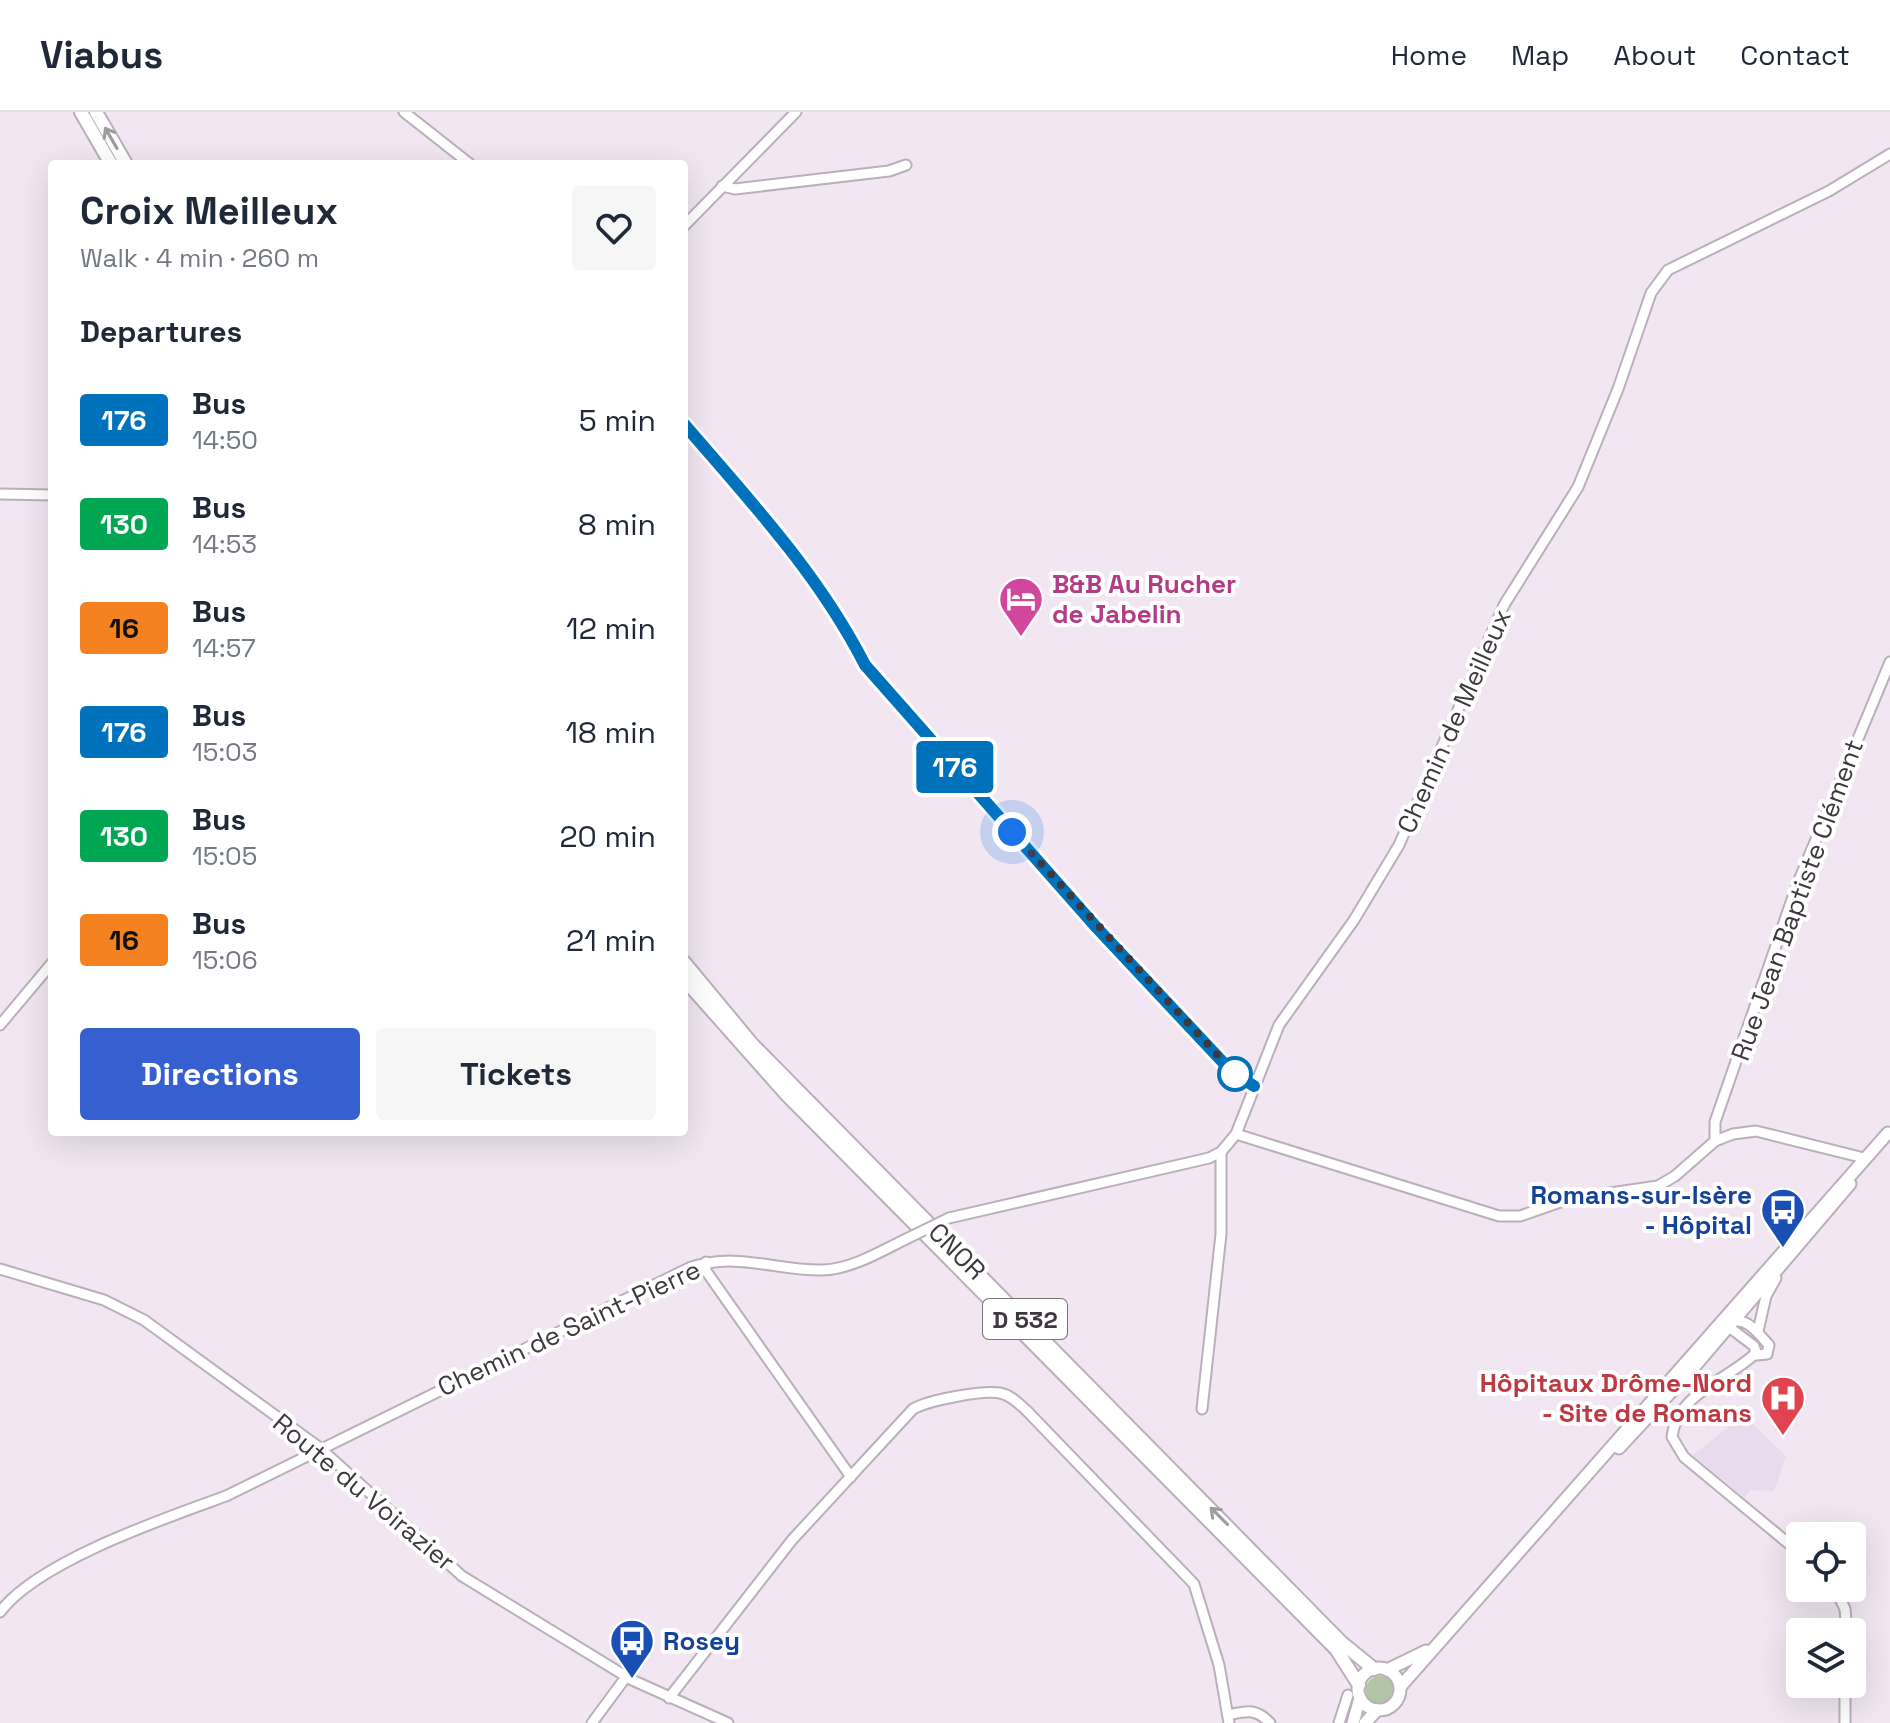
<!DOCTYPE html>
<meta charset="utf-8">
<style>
body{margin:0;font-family:"Space Grotesk",sans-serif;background:#f6f6f7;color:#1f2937;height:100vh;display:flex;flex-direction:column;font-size:30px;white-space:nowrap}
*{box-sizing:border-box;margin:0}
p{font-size:26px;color:#747a83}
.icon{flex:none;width:44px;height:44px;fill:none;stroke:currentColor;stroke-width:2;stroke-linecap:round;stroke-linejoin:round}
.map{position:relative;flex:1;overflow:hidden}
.drawer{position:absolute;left:48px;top:48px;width:640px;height:976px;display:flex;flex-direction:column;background:#fff;border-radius:8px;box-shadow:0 8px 32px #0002}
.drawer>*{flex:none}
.badge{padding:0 16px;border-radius:6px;font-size:28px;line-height:52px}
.controls{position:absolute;left:1786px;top:1410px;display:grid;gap:16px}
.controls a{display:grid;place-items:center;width:80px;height:80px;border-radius:8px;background:#fff;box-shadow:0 8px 32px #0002;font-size:40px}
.you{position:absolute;width:40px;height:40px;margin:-20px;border:6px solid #fff;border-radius:50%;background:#1a73e8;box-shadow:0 0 0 12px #1a73e833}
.map>.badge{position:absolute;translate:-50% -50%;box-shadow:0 0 0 4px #fff}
h2{padding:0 32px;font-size:30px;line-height:72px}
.round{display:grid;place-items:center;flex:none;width:84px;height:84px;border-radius:8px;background:#f6f6f7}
.head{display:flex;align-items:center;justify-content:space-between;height:136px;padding:0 32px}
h1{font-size:38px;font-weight:800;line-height:60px}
.cta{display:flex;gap:16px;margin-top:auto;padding:16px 32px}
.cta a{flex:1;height:92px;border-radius:8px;background:#365fcf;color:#fff;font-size:32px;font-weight:800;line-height:92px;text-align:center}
.cta a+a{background:#f6f6f7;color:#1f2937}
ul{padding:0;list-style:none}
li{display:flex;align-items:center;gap:24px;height:104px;padding:0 32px}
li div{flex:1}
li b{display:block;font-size:30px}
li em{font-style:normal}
li .badge{min-width:88px;font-weight:700;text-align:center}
header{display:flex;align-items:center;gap:48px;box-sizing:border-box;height:112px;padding:0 40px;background:#fff;border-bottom:2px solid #e0e1e3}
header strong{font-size:38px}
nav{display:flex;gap:44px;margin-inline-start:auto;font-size:28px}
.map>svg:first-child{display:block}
.education{fill:#e9dbee}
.green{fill:#b1c6a5}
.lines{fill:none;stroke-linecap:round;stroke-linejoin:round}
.minor-casing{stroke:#baafba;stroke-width:13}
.major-casing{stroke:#baafba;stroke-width:15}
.highway-casing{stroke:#baafba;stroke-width:16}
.minor{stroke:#fff;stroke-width:9}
.major{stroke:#fff;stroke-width:11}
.highway{stroke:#fff;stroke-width:12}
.minor-bridge-casing{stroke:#baafba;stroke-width:13;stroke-linecap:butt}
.minor-bridge{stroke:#fff;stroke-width:9}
.oneway{stroke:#9e9c9e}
.line-casing{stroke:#fff;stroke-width:18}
.line{stroke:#0072bc;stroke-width:12}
.walk{stroke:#3e393e;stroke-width:8;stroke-dasharray:0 14.4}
.stop-dot{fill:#fff;stroke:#0072bc;stroke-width:4}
.labels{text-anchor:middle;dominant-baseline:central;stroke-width:8;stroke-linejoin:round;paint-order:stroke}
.shield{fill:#fff;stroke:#787478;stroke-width:2}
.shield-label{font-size:24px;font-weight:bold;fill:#3e393e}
.hotel-label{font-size:26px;font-weight:bold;fill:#b23c85;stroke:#fff;text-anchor:start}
.street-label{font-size:26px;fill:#3e393e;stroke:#fff}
.transit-label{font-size:26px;font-weight:bold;fill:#164399;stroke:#fff;text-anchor:end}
.health-label{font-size:26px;font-weight:bold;fill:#be3a42;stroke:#fff;text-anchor:end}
</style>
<header>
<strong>Viabus</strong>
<nav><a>Home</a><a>Map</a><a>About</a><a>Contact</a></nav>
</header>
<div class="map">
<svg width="1890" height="1611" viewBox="0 0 1890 1611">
<rect width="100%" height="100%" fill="#f1e6f1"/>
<!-- education -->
<path class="education" d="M1744,1303L1786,1344L1774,1379L1750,1378L1745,1386L1693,1343Z"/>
<!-- green -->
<circle class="green" cx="1380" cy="1578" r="14"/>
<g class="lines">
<!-- minor casing -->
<g class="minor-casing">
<g id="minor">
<path d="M404,0L470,52"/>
<path d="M722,74L735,77L889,59L906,53"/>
<path d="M684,114L796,0"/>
<path d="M684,312C751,390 817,461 865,553L1097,816L1233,961L1254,974"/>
<path d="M0,382L52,383"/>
<path d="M0,913L52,851"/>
<path d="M1236,1022L1499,1104H1520L1569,1087L1658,1074L1675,1064L1715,1029L1733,1022L1756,1019L1864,1046"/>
<path d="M1715,1029V1010L1797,773L1890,550"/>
<path d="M949,1106L1209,1046L1221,1040L1236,1022L1279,913L1354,808L1399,733L1504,493L1578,375L1618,277L1651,181L1668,158L1829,79L1890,42"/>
<path d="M706,1150V1159L851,1365"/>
<path d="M0,1157L104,1188L144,1208L320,1336L462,1464L632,1568L728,1611"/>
<path d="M1728,1211L1729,1210C1748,1204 1758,1222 1769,1233L1767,1242L1757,1243L1754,1234L1729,1215V1207"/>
<path d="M1758,1219L1766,1184L1776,1166"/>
<path d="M1756,1241C1728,1268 1677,1281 1672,1325L1684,1345L1800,1441"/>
<path d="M1202,1297L1221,1122V1040"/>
<path d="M1835,1476L1845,1497L1847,1520"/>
<path d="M0,1500C38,1449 166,1406 226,1384L689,1156C739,1139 774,1159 823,1158C851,1157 880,1140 904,1128"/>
<path d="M1845,1572V1611"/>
<path d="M669,1586L792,1428L913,1297C929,1288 982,1278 1000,1281C1011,1283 1019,1292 1027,1299L1194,1472L1219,1553L1229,1611"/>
<path d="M1228,1603C1247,1599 1256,1596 1270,1611"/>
<path d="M592,1611L626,1565"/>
<path d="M1339,1611L1348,1583"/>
</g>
</g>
<!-- major casing -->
<g class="major-casing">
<g id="major">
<path d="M1619,1336L1695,1254L1850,1072"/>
<circle cx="1379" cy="1577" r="21"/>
<path d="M1387,1558L1426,1539"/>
<path d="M1400,1575L1888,1021"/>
<path d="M1353,1611L1360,1586"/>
<path d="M1365,1611L1377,1598"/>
</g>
</g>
<!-- highway casing -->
<g class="highway-casing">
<g id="highway">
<path d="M81,0L111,52"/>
<path d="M96,0L126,52"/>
<path d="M684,850L752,932L1342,1531L1374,1557"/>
<path d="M684,867L786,982L1336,1537L1359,1573"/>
</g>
</g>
<!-- minor -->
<use href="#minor" class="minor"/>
<!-- major -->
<use href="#major" class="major"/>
<!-- highway -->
<use href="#highway" class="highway"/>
<!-- minor-bridge casing -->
<g class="minor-bridge-casing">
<path id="minor-bridge" d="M904,1128L949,1106"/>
</g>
<!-- minor-bridge -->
<use href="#minor-bridge" class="minor-bridge"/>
</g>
<!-- one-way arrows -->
<defs><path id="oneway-shaft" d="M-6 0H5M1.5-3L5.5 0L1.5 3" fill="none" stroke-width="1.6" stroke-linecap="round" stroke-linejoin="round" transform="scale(2)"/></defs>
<g class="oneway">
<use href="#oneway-shaft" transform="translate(111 26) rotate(-120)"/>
<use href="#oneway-shaft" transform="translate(1219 1404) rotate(-135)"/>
</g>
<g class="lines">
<!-- line casing -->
<g class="line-casing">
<path id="line" d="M684,312C750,389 818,461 865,553L1097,816L1233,961L1254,974"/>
</g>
<!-- line -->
<use href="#line" class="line"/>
<!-- walk -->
<path class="walk" d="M1012,720L1235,962"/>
</g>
<!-- icons -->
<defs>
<g id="hotel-pin" transform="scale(2.3)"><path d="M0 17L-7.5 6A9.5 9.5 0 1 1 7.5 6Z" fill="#d1479c" stroke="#fff"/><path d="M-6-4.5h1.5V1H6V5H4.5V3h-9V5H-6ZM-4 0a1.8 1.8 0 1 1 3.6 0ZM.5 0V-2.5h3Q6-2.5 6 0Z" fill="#fff"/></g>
<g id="bus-pin" transform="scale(2.3)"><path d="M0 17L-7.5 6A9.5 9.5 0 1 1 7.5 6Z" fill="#1a4fb4" stroke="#fff"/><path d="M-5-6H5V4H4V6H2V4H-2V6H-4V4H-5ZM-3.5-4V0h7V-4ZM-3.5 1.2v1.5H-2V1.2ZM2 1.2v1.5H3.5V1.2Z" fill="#fff"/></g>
<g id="hospital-pin" transform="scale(2.3)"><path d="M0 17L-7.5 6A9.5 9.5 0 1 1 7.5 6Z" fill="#e0444e" stroke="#fff"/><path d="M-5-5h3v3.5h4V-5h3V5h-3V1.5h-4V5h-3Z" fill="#fff"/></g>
</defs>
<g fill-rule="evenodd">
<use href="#hotel-pin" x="1021" y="487"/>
<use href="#bus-pin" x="1783" y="1098"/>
<use href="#hospital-pin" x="1783" y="1286"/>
<use href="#bus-pin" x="632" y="1529"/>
</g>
<!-- markers -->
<circle class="stop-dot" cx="1235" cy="962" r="16"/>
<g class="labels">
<!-- shield labels -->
<rect class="shield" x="983" y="1187" width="84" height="40" rx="6"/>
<g class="shield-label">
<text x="1025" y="1207">D 532</text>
</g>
<!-- hotel labels -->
<g class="hotel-label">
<text x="1052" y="472">B&amp;B Au Rucher<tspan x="1052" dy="30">de Jabelin</tspan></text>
</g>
<!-- street labels -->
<g class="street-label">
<text transform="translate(1454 609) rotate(-66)">Chemin de Meilleux</text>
<text transform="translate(1797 788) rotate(-70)">Rue Jean Baptiste Clément</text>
<text transform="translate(957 1139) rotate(45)">CNOR</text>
<text transform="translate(569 1216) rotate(-25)">Chemin de Saint-Pierre</text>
<text transform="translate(364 1380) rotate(40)">Route du Voirazier</text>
</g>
<!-- transit labels -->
<g class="transit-label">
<text x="1752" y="1083">Romans-sur-Isère<tspan x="1752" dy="30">- Hôpital</tspan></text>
<text x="663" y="1529" text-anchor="start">Rosey</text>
</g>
<!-- health labels -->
<g class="health-label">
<text x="1752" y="1271">Hôpitaux Drôme-Nord<tspan x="1752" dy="30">- Site de Romans</tspan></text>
</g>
</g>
</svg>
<div class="controls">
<a><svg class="icon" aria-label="locate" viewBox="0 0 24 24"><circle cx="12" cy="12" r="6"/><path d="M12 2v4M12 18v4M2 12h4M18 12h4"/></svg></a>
<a><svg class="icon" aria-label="layers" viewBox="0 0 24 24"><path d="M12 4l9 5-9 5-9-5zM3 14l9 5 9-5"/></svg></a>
</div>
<div class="you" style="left:1012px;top:720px"></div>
<b class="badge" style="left:955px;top:655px;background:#0072bc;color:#fff">176</b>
<section class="drawer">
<div class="head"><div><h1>Croix Meilleux</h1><p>Walk · 4 min · 260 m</p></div><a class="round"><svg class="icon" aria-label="heart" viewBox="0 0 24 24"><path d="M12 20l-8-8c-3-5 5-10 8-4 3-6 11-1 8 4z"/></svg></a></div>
<h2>Departures</h2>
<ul>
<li><span class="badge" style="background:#0072bc;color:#fff">176</span><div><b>Bus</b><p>14:50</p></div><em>5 min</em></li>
<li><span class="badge" style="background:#00a651;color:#fff">130</span><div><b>Bus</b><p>14:53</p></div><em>8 min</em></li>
<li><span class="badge" style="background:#f58220;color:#111">16</span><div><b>Bus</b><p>14:57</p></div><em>12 min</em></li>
<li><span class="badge" style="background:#0072bc;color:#fff">176</span><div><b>Bus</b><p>15:03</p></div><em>18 min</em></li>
<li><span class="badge" style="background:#00a651;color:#fff">130</span><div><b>Bus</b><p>15:05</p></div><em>20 min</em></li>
<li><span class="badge" style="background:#f58220;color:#111">16</span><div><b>Bus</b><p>15:06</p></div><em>21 min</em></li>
</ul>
<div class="cta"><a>Directions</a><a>Tickets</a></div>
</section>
</div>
